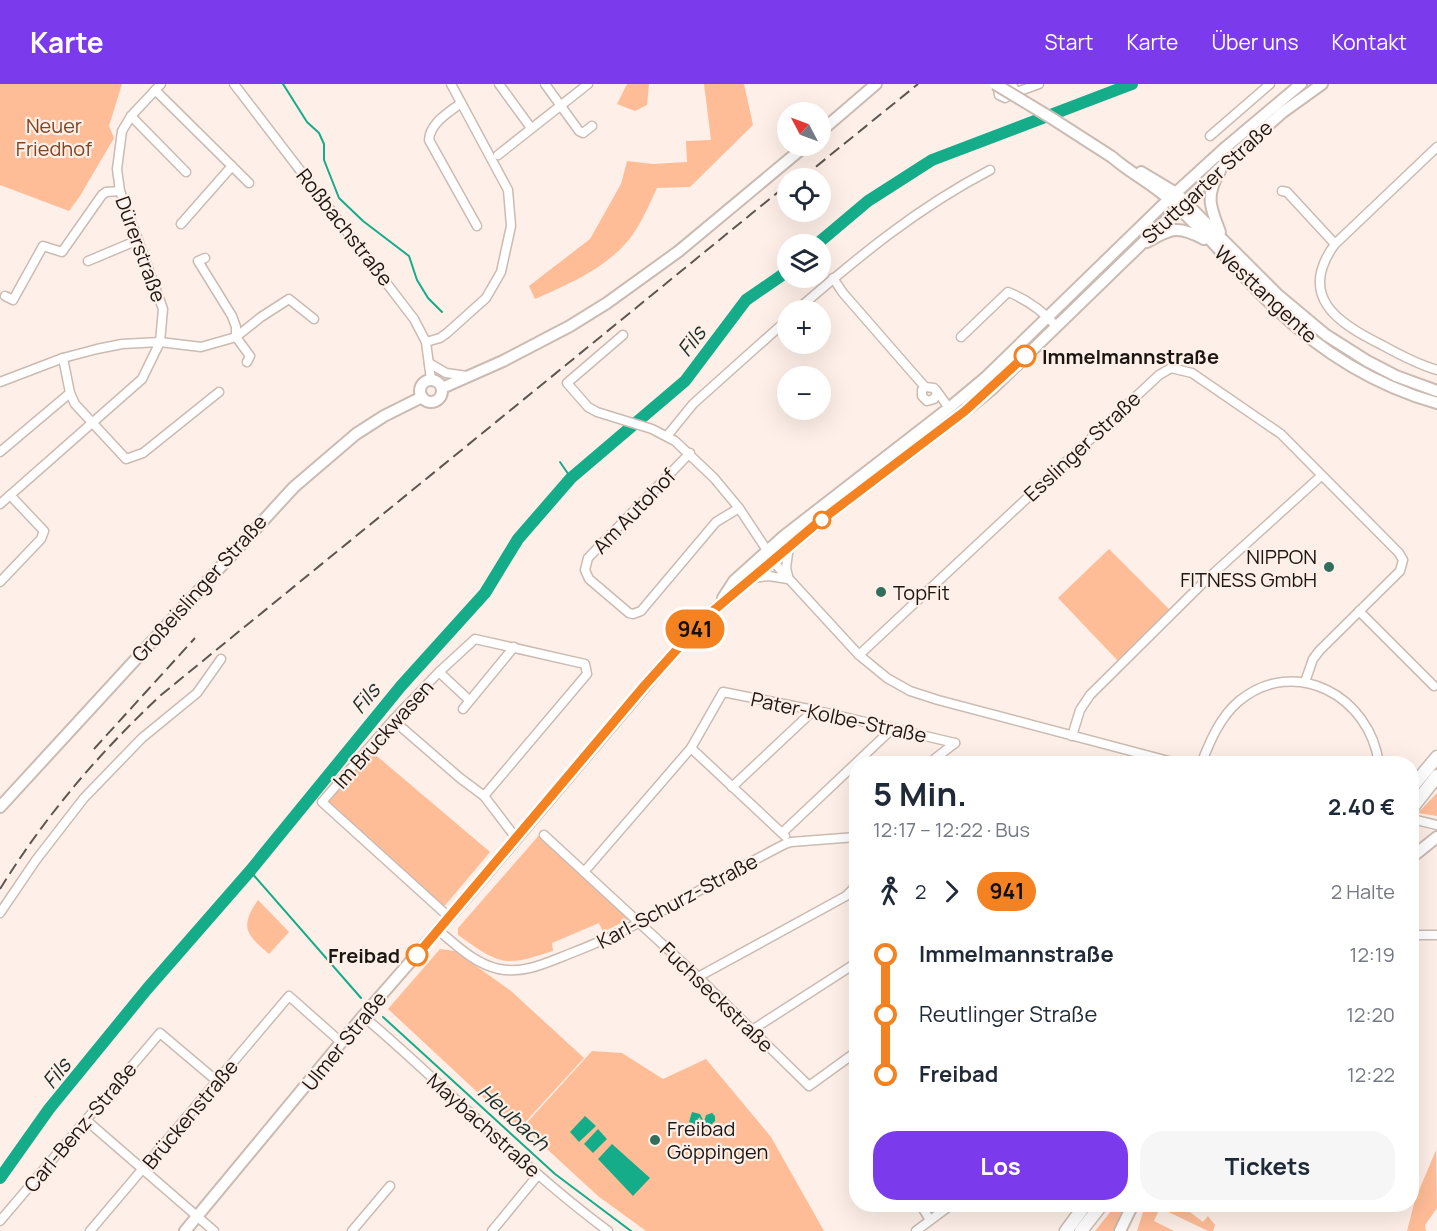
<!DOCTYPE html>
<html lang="de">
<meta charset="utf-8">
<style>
body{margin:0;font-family:Manrope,sans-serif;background:#f6f6f7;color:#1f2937;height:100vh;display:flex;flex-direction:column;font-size:22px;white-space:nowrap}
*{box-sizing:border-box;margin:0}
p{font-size:20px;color:#747a83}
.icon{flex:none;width:33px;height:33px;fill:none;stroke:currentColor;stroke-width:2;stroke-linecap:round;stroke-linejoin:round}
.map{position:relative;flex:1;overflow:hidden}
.panel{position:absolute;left:849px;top:672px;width:570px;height:456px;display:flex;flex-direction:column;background:#fff;border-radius:24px;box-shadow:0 6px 24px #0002}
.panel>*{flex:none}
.badge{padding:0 12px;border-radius:20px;font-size:21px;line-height:39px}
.needle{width:39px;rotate:311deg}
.tools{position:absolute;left:777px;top:18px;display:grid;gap:12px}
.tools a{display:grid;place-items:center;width:54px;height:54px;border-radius:50%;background:#fff;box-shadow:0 6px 24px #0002;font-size:30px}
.map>.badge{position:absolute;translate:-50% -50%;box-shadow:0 0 0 3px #fff}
.legs{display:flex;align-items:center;gap:9px;height:66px;padding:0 24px;font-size:20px}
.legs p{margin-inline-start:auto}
.head{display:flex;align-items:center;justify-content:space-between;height:102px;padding:0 24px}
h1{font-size:33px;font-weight:700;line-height:45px}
.primary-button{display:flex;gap:12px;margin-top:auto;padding:12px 24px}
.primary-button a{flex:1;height:69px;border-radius:24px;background:#7c3aed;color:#fff;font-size:24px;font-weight:700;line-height:69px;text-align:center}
.primary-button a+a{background:#f6f6f7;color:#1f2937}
ul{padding:0 24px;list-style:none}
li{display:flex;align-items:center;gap:21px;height:60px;font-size:22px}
li i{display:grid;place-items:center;width:9px;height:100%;margin:0 8px;background:currentColor}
li i::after{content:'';width:15px;height:15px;margin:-8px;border:4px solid;border-radius:50%;background:#fff}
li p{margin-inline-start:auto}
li:first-child i{background:linear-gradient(#0000 50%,currentColor 0)}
li:last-child i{background:linear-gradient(currentColor 50%,#0000 0)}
header{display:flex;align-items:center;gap:36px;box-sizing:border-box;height:84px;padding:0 30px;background:#7c3aed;color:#fff}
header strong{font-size:28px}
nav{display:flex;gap:33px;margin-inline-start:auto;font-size:21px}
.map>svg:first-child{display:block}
.green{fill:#ffbd97}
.water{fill:#15ac89}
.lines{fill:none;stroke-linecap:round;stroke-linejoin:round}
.stream{stroke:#15ac89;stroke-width:2}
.river{stroke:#15ac89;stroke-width:12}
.minor-casing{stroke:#cbbbb2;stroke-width:11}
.major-casing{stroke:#cbbbb2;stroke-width:14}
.highway-casing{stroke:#cbbbb2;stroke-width:15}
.minor{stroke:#fff;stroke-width:8}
.major{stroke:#fff;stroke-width:10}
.highway{stroke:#fff;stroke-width:12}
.rail{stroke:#5d5551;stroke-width:2;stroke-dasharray:12 6;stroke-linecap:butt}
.major-bridge-casing{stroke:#cbbbb2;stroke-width:14;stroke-linecap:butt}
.major-bridge{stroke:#fff;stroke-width:10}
.line-1-casing{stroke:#fff;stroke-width:14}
.line-1{stroke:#f58220;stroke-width:9}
.stop-1-dot{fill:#fff;stroke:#f58220;stroke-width:3}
.poi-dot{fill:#306f5c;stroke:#fef0e8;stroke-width:2}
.labels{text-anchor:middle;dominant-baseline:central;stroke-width:4.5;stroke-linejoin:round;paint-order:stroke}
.park-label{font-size:20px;fill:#804622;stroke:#fef0e8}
.street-label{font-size:20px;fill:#1c1613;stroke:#fef0e8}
.stop-label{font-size:20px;font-weight:bold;fill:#1c1613;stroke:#fef0e8;text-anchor:start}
.poi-label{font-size:20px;fill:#1c1613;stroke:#fef0e8;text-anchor:start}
.water-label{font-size:21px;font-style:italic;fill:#192f28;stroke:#fef0e8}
</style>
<header>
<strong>Karte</strong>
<nav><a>Start</a><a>Karte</a><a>Über uns</a><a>Kontakt</a></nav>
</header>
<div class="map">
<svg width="1437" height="1147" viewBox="0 0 1437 1147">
<rect width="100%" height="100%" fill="#fef0e8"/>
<!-- green -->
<g class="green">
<path d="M0,0H122L109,42L114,54L80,112L69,127L0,101Z"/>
<path d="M627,0H649L647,21L635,27L617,20Z"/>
<path d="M704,0H744L753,41L690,103L657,104C649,121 642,138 631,153C607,184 569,200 535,215L529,202L590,155L621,100L627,77L653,80L687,78L686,57L711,56Z"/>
<path d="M1109,465L1171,527L1119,578L1058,514Z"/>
<path d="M365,662L490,768L442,825L321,715Z"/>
<path d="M1437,709V732L1418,729Z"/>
<path d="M541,749L633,833L603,848L599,839L552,859L553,867C539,871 522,878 508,877C490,876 472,860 458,851V844Z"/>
<path d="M258,816L289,848L269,870C245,850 240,842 258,816Z"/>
<path d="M440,865L455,867L511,907L584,974L518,1046L388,925Z"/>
<path d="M592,967L622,969L663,995L706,975L771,1053L824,1147H646L598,1112L523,1043Z"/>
<path d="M1436,1066L1437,1124L1425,1141L1426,1147H1407L1415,1116Z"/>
<path d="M1149,1120L1181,1121L1203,1138L1208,1132L1215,1141L1213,1147H1208L1160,1124L1154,1137L1174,1147H1137L1143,1128Z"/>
<path d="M1116,1121H1127L1113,1147H1095Z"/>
</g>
<!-- water -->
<g class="water">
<path d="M692,1028L700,1030L704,1038L706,1031L712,1029L715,1032V1037L711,1041H706L699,1033L696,1041L689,1038Z"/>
<path d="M585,1032L596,1042L579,1058L570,1048Z"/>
<path d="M598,1045L607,1055L593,1069L584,1060Z"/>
<path d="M612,1060L650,1094L633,1112L598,1075Z"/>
</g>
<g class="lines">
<!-- stream -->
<g class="stream">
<path d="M283,0L307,38L319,49L324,60V76L339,114L363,137L409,172L417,196L428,214L442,228"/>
<path d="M560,378L571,394"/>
<path d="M250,787L361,914"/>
<path d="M383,933L555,1090L631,1147"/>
</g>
<!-- river -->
<g class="river">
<path d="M817,160L868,117L932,76L1132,0"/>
<path d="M0,1094L49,1025L147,905L250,787L401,602L485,509L518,455L571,394L685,297L746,216L788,187"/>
</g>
<!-- minor casing -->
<g class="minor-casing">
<g id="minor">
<path d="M234,0L414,235L426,258L431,296"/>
<path d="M499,0L531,44"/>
<path d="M545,0L579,47L583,49L592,42"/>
<path d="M1000,0L998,5L999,11L1005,14L1014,9V4L1011,0"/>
<path d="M155,6L249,99"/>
<path d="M1014,9L1039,0"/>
<path d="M461,19C448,29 430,39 429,56L477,142"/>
<path d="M131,32L186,88"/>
<path d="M1210,52L1270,0"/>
<path d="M1437,63L1335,160C1297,212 1337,239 1382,261C1400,271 1417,280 1437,286"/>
<path d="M498,71L588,0"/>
<path d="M1282,107L1287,108L1335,160"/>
<path d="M181,140L232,82"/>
<path d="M205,174L198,177L232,232L236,243V253L250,272L247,278"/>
<path d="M88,177L138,156"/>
<path d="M833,194L843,209L925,303L934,304L937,309L934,315L927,317L922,312V306L925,303"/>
<path d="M5,212L13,216L43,162L62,168L102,111L106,108L120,107"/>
<path d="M797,226C858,173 917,124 990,86"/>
<path d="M623,251L567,299L588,323L597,328L652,345L675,357L714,394L739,424L778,483L859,571L887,594L910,607L938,616L1180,680"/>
<path d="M961,253L1008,208C1028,216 1042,226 1056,242"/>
<path d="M426,258L440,254L447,249L486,214L501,188L511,142L508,106L451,0"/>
<path d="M63,274L70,309L75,320L126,375L143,369L219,308"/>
<path d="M429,279L446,289L467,292"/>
<path d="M0,298L63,274L97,265L122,260L160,258L201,263L236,253L261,233L289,215L314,235"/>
<path d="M936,306L949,324"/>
<path d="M667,352L693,320L788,235"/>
<path d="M0,368L70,309"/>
<path d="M690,369L588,474L585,486L589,495L629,529L633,530L641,527L716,438L739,424"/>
<path d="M0,420L142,295L160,258L163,225L120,107L117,85L122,47L131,32L161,0"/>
<path d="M788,492L786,484L789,462"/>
<path d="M752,494L769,492L788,495"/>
<path d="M0,498L41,455L44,447L10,411"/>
<path d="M1359,527L1434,602"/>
<path d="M859,571L1159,291L1171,284L1192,289L1281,350L1399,469L1403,476L1400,487L1320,566L1313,575L1305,598"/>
<path d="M439,588L469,616"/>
<path d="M463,625L514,563"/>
<path d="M393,636L460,694L484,712L516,754"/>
<path d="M1072,652L1080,626L1090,611L1206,496L1321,392"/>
<path d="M691,664L785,752"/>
<path d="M928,680L955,659"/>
<path d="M1201,680C1210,657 1220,633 1239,617C1295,571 1370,612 1379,680"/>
<path d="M732,703L814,626"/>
<path d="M1412,735L1437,741"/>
<path d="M782,749L892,645"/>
<path d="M544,751L698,893L809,1002L856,968"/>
<path d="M584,788L691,664L723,608L814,626L955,659"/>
<path d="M0,829L36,776L84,714L142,654L197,609L221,575"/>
<path d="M449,833L322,718L393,636L439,588L475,555L585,580L587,590L484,712"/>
<path d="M438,846C456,861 475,880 499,885C524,890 546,879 569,870C646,841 712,797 785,760L791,758L856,753"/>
<path d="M1412,851H1437"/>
<path d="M698,893L846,812L856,802"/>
<path d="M363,932C446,1002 520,1082 608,1147"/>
<path d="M752,946L856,879"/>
<path d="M86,1036L214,1147"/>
<path d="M920,1120L930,1136"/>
<path d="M0,1137L160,949L218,998"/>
<path d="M90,1147L289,912L342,959"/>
<path d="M352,1147L390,1102"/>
<path d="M492,1147L538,1091"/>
<path d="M916,1147L952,1120"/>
</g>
</g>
<!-- major casing -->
<g class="major-casing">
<g id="major">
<path d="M820,48L876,0"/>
<path d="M1112,73C1130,89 1153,100 1171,117C1206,148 1236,186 1270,219C1317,265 1373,301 1437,319"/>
<path d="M1220,87C1205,111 1210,123 1220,148"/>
<path d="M1141,88L1176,109L1277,210L1326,251L1367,277L1396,292L1437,307"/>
<path d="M1147,158C1171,144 1178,141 1204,155"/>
<circle cx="431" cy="307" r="11"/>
<path d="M442,304L503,277L570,242L607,219L679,167L805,62"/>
<path d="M723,514L734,497L784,452L949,324L985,294L1169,115L1226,63L1301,0"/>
<path d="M0,723L294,403L356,350L384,332L422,313"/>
<path d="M1412,773L1437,753"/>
<path d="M185,1147L363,932L465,815L656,589L707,532L816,440L965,327L993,304L1226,78L1283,28L1322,0"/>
<path d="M1120,1147L1133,1120"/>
</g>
</g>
<!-- highway casing -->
<g class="highway-casing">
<g id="highway">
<path d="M1412,703L1437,673"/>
<path d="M1412,724L1437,692"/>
<path d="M1066,1147L1086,1120"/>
<path d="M1081,1147L1102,1120"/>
</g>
</g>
<!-- minor -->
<use href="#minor" class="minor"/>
<!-- major -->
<use href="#major" class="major"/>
<!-- highway -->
<use href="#highway" class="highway"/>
<!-- rail -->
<g class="rail">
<path d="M802,94L918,0"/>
<path d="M94,665L195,554"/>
<path d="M0,805C46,731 98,670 161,611L788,100"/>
</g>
<!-- major-bridge casing -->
<g class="major-bridge-casing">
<path id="major-bridge" d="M995,0L1053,35L1112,73"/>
</g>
<!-- major-bridge -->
<use href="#major-bridge" class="major-bridge"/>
</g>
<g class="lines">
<!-- line-1 casing -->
<g class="line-1-casing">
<path id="line-1" d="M417,871L645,601L707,532L816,440L965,327L1025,272"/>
</g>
<!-- line-1 -->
<use href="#line-1" class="line-1"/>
</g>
<!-- markers -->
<g class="stop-1-dot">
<circle cx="1025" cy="272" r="10"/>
<circle cx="822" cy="436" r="8"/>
<circle cx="417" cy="871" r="10"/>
</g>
<g class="poi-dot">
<circle cx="1329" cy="483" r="6"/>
<circle cx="881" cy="508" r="6"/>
<circle cx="655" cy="1056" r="6"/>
</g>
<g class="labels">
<!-- park labels -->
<g class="park-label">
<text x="54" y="41">Neuer<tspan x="54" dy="23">Friedhof</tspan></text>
</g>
<!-- street labels -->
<g class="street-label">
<text transform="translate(1207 98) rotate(-43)">Stuttgarter Straße</text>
<text transform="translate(345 143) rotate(52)">Roßbachstraße</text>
<text transform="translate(141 165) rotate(70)">Dürerstraße</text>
<text transform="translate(1266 210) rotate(43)">Westtangente</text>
<text transform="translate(1082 362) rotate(-43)">Esslinger Straße</text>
<text transform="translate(634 427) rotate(-46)">Am Autohof</text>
<text transform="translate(199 504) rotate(-48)">Großeislinger Straße</text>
<text transform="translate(839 633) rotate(12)">Pater-Kolbe-Straße</text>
<text transform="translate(383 650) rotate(-48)">Im Bruckwasen</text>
<text transform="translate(677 817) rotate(-28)">Karl-Schurz-Straße</text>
<text transform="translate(717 913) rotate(44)">Fuchseckstraße</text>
<text transform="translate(344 957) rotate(-51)">Ulmer Straße</text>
<text transform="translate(190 1030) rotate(-50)">Brückenstraße</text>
<text transform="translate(484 1041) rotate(42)">Maybachstraße</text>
<text transform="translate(80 1043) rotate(-50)">Carl-Benz-Straße</text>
</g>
<!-- stop labels -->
<g class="stop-label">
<text x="1042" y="272">Immelmannstraße</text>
<text x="400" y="871" text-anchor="end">Freibad</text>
</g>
<!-- poi labels -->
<g class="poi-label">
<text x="1317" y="472" text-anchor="end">NIPPON<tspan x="1317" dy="23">FITNESS GmbH</tspan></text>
<text x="893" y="508">TopFit</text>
<text x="667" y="1044">Freibad<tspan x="667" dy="23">Göppingen</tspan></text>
</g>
<!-- water labels -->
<g class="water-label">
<text transform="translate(691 257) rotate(-53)">Fils</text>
<text transform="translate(365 614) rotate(-51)">Fils</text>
<text transform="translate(56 989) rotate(-52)">Fils</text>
<text transform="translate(514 1033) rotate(42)">Heubach</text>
</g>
</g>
</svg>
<div class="tools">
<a><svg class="needle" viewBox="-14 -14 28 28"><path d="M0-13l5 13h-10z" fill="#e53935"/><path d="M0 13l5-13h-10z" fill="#747a83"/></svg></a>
<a><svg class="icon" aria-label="locate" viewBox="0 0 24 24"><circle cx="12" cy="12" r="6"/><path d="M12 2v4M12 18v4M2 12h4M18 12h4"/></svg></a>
<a><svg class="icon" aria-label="layers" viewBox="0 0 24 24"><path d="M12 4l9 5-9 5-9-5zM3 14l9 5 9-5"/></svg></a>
<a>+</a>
<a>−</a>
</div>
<b class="badge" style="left:695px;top:545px;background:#f58220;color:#111">941</b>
<section class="panel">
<div class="head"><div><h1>5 Min.</h1><p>12:17 – 12:22 · Bus</p></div><b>2.40 €</b></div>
<div class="legs"><svg class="icon" aria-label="walk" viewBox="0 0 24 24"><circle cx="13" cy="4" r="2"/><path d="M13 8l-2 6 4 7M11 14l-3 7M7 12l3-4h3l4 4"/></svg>2<svg class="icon" aria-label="forward" viewBox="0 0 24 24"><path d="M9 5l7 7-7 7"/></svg><b class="badge" style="background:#f58220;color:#111">941</b><p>2 Halte</p></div>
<ul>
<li><i style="color:#f58220"></i><b>Immelmannstraße</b><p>12:19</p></li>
<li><i style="color:#f58220"></i><span>Reutlinger Straße</span><p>12:20</p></li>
<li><i style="color:#f58220"></i><b>Freibad</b><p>12:22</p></li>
</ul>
<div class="primary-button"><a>Los</a><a>Tickets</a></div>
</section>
</div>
